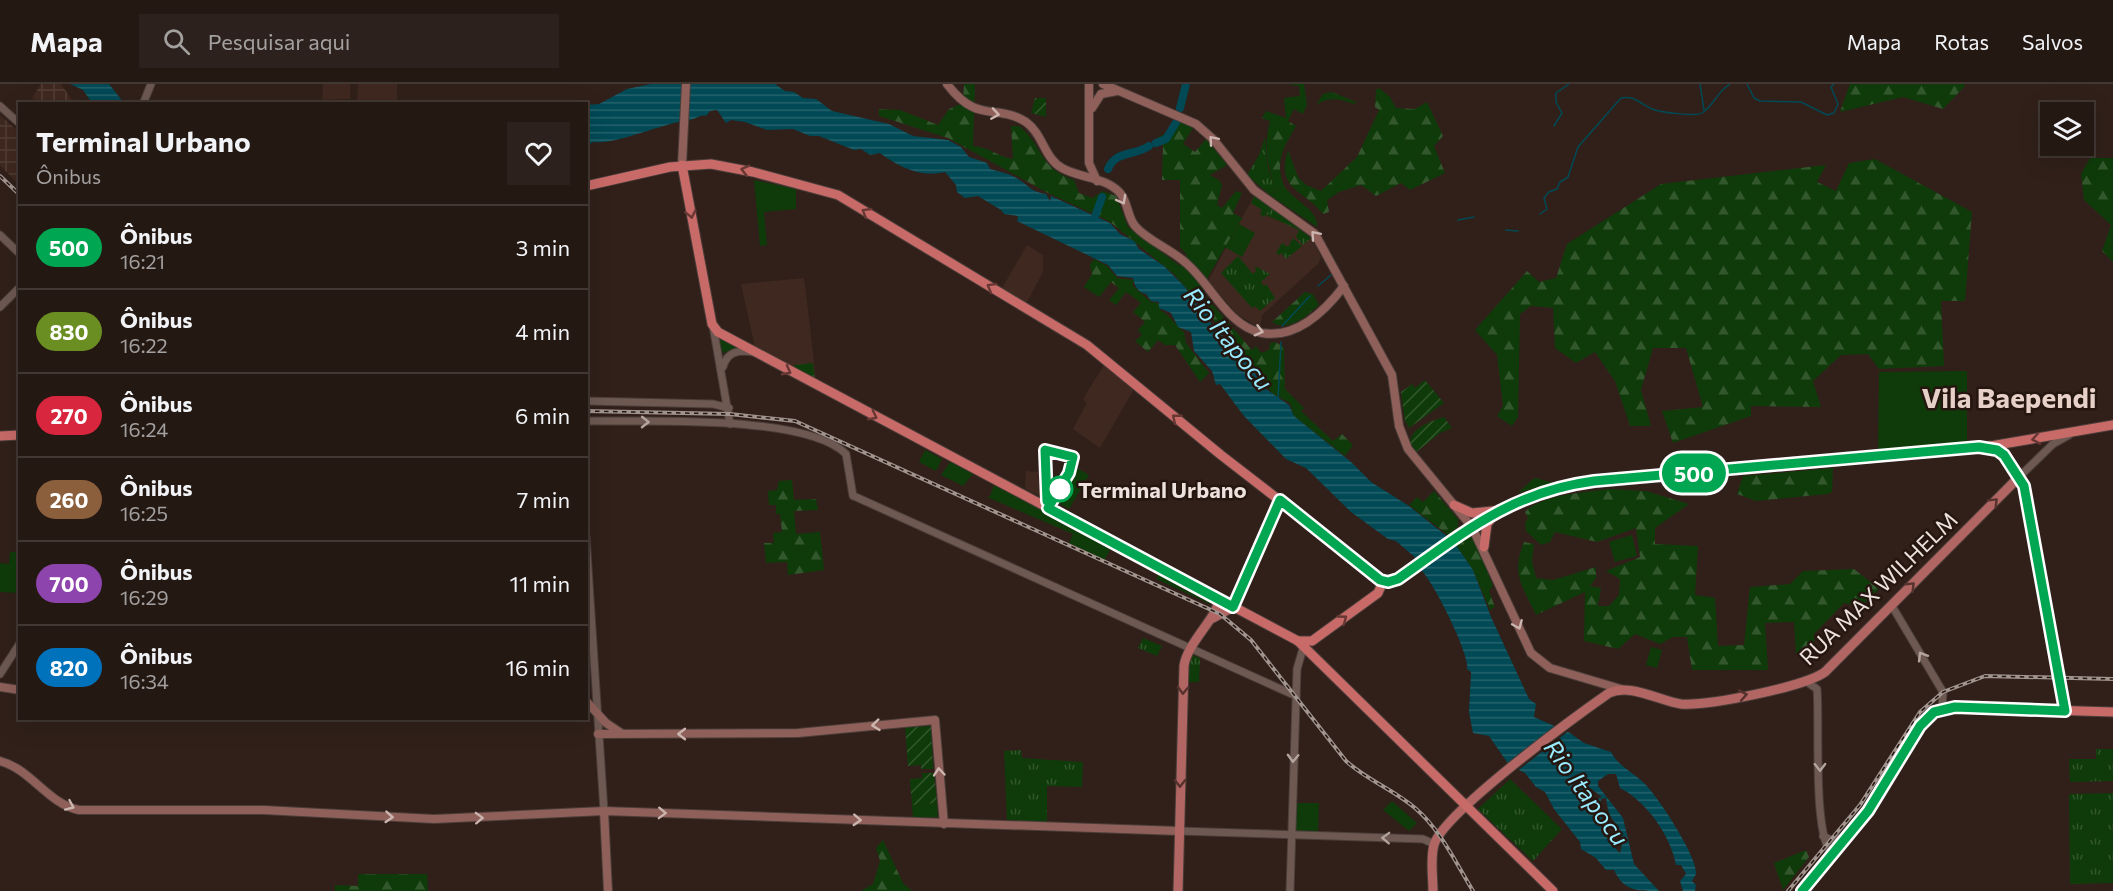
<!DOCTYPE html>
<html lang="pt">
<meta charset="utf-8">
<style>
body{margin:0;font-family:Commissioner,sans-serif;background:#2c211c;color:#f1f3f6;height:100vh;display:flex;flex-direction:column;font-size:22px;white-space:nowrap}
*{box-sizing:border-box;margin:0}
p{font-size:20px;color:#a3a0a0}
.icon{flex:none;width:33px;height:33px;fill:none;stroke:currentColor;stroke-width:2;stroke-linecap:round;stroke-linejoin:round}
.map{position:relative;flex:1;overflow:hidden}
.details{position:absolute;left:18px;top:18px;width:570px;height:618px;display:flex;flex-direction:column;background:#241813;border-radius:0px;box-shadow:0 6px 24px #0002,0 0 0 2px #413733}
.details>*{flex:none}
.badge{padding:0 12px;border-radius:20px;font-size:21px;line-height:39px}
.buttons{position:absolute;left:2040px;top:18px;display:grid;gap:12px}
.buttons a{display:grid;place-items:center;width:54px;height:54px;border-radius:0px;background:#241813;box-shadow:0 6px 24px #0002,0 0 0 2px #413733;font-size:30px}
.map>.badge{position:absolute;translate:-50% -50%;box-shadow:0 0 0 3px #fff}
.round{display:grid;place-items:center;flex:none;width:63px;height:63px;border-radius:0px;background:#2c211c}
.headline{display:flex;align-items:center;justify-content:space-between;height:102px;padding:0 18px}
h1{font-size:28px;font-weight:700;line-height:45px}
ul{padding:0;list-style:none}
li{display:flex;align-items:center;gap:18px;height:84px;padding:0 18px;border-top:2px solid #413733}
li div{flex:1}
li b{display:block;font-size:22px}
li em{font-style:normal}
li .badge{min-width:66px;font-weight:700;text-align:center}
header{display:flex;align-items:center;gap:36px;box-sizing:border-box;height:84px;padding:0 30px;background:#241813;border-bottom:2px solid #413733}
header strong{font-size:28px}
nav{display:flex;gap:33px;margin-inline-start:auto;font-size:21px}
.search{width:420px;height:54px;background:#2c211c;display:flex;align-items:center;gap:15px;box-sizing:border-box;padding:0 21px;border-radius:0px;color:#a3a0a0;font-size:22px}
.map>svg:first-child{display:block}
.built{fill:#3f281f}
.industrial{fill:url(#industrial-grid)}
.grass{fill:url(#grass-tufts)}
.forest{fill:url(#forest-firs)}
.park{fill:#0f3b0a}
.garden{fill:url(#garden-furrows)}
.water{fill:url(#water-rules);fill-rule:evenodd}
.pier{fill:#302019}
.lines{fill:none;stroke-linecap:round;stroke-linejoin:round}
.stream{stroke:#004955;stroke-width:1.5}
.river{stroke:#004955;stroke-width:8}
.tertiary-casing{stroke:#4b3d39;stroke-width:9}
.secondary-casing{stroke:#4b3d39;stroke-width:10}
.primary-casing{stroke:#4b3d39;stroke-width:11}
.trunk-casing{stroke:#4b3d39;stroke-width:11}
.tertiary{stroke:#6d5952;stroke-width:7}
.secondary{stroke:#8f605a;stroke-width:8}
.primary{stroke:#b16663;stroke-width:9}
.trunk{stroke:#c86a68;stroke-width:9}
.rail-casing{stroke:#a1948f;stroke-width:4}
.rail{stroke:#261610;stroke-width:1.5;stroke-dasharray:4.5;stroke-linecap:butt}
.oneway{stroke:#ccb4af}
.oneway2{stroke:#673833}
.oneway3{stroke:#b3a49e}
.oneway4{stroke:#57322d}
.line-casing{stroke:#fff;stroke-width:14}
.line{stroke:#00a651;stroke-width:9}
.stop-dot{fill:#fff;stroke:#00a651;stroke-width:3}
.labels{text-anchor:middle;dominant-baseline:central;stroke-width:5;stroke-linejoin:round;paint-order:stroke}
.stop-label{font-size:22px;font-weight:bold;fill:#ede2dd;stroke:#261610;text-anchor:start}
.street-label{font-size:22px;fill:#ede2dd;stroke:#261610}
.water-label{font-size:24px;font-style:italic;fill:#99ecff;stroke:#261610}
.district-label{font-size:28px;font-weight:bold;fill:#e7d0c7;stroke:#261610}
</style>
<header>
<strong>Mapa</strong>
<div class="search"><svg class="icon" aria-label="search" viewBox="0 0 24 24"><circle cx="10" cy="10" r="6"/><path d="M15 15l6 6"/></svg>Pesquisar aqui</div>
<nav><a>Mapa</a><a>Rotas</a><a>Salvos</a></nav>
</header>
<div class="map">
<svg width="2113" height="807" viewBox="0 0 2113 807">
<defs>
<pattern id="industrial-grid" width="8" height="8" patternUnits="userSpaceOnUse" patternTransform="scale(1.5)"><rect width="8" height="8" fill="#3f281f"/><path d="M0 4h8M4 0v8" fill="none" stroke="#523d34"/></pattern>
<pattern id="grass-tufts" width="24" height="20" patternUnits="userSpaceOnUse" patternTransform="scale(1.5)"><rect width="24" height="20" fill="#0f3b0a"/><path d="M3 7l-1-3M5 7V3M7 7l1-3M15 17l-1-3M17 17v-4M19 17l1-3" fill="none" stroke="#32572d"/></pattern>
<pattern id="forest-firs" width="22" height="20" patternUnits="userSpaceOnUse" patternTransform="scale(1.5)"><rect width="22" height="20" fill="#0f3b0a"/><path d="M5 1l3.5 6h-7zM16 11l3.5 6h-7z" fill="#32572d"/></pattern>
<pattern id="garden-furrows" width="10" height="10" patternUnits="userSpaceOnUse" patternTransform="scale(1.5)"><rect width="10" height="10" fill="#0f3b0a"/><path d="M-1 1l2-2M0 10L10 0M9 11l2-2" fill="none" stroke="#32572d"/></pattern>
<pattern id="water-rules" width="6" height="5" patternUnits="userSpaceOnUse" patternTransform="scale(1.5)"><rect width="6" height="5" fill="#004955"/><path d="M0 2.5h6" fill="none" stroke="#26636d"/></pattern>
</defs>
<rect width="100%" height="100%" fill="#302019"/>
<!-- built -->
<g class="built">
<path d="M323,0H350V15L322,16Z"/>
<path d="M358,0H397V19H357Z"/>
<path d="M1254,112L1302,144L1313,156L1321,173L1318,180L1262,231L1260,244L1237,230L1208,197Z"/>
<path d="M1027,161L1043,171V188L1026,220L1002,204Z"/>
<path d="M804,194L809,234L816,296L755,263L741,200Z"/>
<path d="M1104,281L1134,305L1100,364L1073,345L1087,319L1083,316L1086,310Z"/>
<path d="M1026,387L1042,388L1041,412L1025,405Z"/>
</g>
<!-- industrial -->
<g class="industrial">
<path d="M41,0H61L74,19H40L32,14Z"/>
<path d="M0,31L19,48V101L0,81Z"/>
</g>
<!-- grass -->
<g class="grass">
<path d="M1332,8L1356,18L1355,20C1338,15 1331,12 1316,21L1323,10Z"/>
<path d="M1265,53L1268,84L1276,107L1270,111L1247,91L1259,71Z"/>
<path d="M1271,123L1311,154L1303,161L1296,153L1299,146L1266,131Z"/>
<path d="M1293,154L1302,162L1286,175L1281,169L1279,171L1276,169L1282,159L1288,163Z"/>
<path d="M1238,172L1253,190L1256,187L1255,182L1270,190L1261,198L1264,202L1266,200L1275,214L1260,227L1255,222L1252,224L1221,189Z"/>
<path d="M813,279L815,295L794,283V281Z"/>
<path d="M1536,394L1553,399L1518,409L1533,395Z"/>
<path d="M1143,554L1162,562L1157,572L1138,564Z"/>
<path d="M1193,571L1200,574L1199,598H1188L1190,579Z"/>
<path d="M2096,665H2113V697L2070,698L2069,675H2096Z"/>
<path d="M1021,666L1022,674L1083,678L1082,703L1047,702V739L1007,736L1004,667Z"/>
<path d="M1510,695L1562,745L1533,777L1478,725Z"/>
<path d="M2113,709V799L2070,800L2069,710Z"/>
</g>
<!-- forest -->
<g class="forest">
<path d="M964,0H975L973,62C989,63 999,73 1013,75L1011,42H1019C1045,63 1037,83 1074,96L1079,109L1092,114L1103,107L1116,112L1128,143L1180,182L1187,171L1180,163V96H1162L1163,60L1157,59V54L1170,47L1175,35L1193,44L1183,60L1195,68L1206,55L1227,81L1210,91L1219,96L1222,101L1217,121L1222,124L1236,107L1242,109L1233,129L1242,134L1208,193L1205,212L1252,266L1256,262L1261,269L1269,266L1270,259L1275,258L1284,263L1285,305L1304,324L1301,327L1333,357L1342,350L1353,361L1345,372L1294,332L1290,319L1272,309L1250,279L1174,190L1109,137L1046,108L948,54L879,32V25L900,26L938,41L949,25L963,19Z"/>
<path d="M1288,0H1304L1307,21L1303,30L1294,25L1288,37L1296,42C1284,63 1274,77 1284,102L1276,107C1268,83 1263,62 1270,37L1262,34L1266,27L1286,34L1284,14L1300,12L1299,2Z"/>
<path d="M1850,0H1965V2L1943,25L1903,13L1840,28Z"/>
<path d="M1379,4L1390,13L1396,24L1415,25L1427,18L1443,52L1434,62L1445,89L1410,106L1401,99L1376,112L1361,101L1339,108L1327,116L1329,128L1323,130C1305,106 1275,106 1288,66L1298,93L1306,101L1321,107L1357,73L1379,26L1375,23L1376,6Z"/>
<path d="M2090,74H2113V178L2102,167L2111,141L2084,116L2081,90Z"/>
<path d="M1875,75L1972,128L1965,217H1941L1944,282L1879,285L1868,270L1841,271L1813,297L1821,323L1751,322V332L1673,359L1662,327L1703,323L1686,264H1653L1641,306L1651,342H1630L1615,297L1595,268L1576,279L1555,264L1553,224L1531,222L1520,230L1518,333L1512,342L1497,332L1503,322L1497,271L1475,246L1527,187L1539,198L1556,194L1567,160L1661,100L1826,81L1817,98L1836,107L1849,79Z"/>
<path d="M1094,175L1107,182L1117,194L1133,196V202L1151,218L1158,219L1161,227C1171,232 1175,241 1184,248L1186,259L1209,289L1200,298L1175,261H1165L1158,256L1148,268L1135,257L1142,251L1138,246L1145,238L1133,228L1141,219L1126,208L1116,221L1109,216L1119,204L1111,198L1099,213L1084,203L1092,190L1090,181Z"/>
<path d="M1305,208L1313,210L1319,221C1306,232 1289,249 1272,238Z"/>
<path d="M1833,384L1832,408L1828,410L1756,417L1737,410L1743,392Z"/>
<path d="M792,396L794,416L816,415L818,426L794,427L796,450L820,448L824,486L788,491L787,478L766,479L764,459H774L773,449L782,448L780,430H776V421H769L768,407L777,406L779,397Z"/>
<path d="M1610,405L1646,407L1689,420L1655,444V460L1698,462L1695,511L1715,514L1718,562L1744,561L1750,503L1790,500L1803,487L1854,485L1879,505L1861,522L1844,519L1814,550V569H1796L1794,538L1765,539L1768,586H1692L1687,553H1673L1660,560L1635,550L1618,565L1584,557L1585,508L1536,531C1522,501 1511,491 1524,458L1534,460L1532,477L1536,494L1553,496L1596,483V494L1590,502L1601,504L1598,522H1609L1619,511L1620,495L1606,487L1640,473L1636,444L1597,458L1555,448L1550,458L1541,461L1526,447L1525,439L1528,434L1525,428C1540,411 1588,408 1610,405Z"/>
<path d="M1434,407L1458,435V443L1448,451L1409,421L1417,413L1423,418Z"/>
<path d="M1469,452L1475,456L1493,502L1489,507L1495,523L1490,526L1473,486L1455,460Z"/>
<path d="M883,756L903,799L912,807H861L873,800L880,777L876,764Z"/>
<path d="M1806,766L1809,773L1783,806L1774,779Z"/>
<path d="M358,790H427L428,807H335V801L358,802Z"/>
</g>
<!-- park -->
<g class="park">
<path d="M754,96L796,105V125L764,128L767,161L760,162Z"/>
<path d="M1284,102C1293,116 1319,126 1317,143L1270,111Z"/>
<path d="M1254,112L1271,123L1264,133L1260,130L1262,126L1251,119Z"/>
<path d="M1239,140L1255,149L1242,173L1225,163Z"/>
<path d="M718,252L740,263L723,269Z"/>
<path d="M1967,287V359L1878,367L1879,288Z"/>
<path d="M925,366L942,375L936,387L919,378Z"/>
<path d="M950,378L973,390L963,402L941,391Z"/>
<path d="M1075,383L1089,391L1069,425L1057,418Z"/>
<path d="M994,401L1111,463L1105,476L1069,459L1073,450L987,413L990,412Z"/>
<path d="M1632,451L1637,472L1615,478L1609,458Z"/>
<path d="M10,468H19V509L0,508V479L9,480Z"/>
<path d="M1159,488L1212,515L1210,520L1156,495Z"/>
<path d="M1651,563L1662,566L1657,584L1646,581Z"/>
<path d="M1392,717L1417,739L1409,747L1383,726Z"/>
<path d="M937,719L938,733L913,735L912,721Z"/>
<path d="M1295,719H1319L1318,750H1295Z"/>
</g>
<!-- garden -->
<g class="garden">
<path d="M1035,14H1046V33L1031,29Z"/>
<path d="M1425,296L1444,319L1409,344L1405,337L1401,308L1412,300L1415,304Z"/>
<path d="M1444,333L1452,344L1440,349L1415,369L1410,358C1412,343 1432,337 1444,333Z"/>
<path d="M931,642L933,685H921V681L908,682L905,643Z"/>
<path d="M922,689H934L937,719L912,721L910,695L922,694Z"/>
</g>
<!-- water -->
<g class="water">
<path d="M70,0H109L124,19H92L83,6Z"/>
<path d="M651,0H775L785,7L794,8L803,14L816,15L832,27L889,40L913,52L948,56L961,63L969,73L987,79L990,85C1001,88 1012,90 1021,97C1033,105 1030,107 1046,110L1050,117L1051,112L1110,139L1120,150L1134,157L1139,165L1164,182L1185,203L1196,219L1207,227L1212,242L1239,267L1266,305L1289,321L1294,332L1351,378L1371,398L1409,422L1448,453L1417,475L1396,457L1388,455L1351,428L1306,384L1286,375L1244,332L1220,300L1216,301L1212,287L1194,267L1191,248L1178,243L1171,229L1159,224V218L1151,217L1146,210C1138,209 1134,201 1133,194L1117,192L1108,181L1017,137L1018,132L1004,130L1001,126L978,112L965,114L957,108L956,101L945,88C920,94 899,83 880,69L870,71L861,65L854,66L819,52H810L793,45L767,46L745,38L731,36L726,39L717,26L710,27L706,32C701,30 696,35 689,36C663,39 616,61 593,58L587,62V21L599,20L627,5Z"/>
<path d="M1455,460L1473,486L1491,533L1529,615L1536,620L1534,633L1570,649L1584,659L1611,668C1619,683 1633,688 1644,699C1657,711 1697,772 1696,789C1696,792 1693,794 1692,797L1696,801L1695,807H1683L1680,797L1686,790L1681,781H1676C1671,752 1646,717 1620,704L1616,690H1608L1598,697V702L1623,734L1634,780L1659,807C1636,807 1624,807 1614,786H1606L1596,774L1581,765L1580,758L1554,725L1545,708L1536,703L1525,689L1509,681L1489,652L1473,649L1469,628L1471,588L1467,585C1471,573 1433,496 1420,485ZM1590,704L1602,713L1597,715L1596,727L1586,721L1583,714ZM1606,714C1607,720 1608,728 1611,733C1619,746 1625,753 1620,769C1608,759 1598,732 1601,715Z"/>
</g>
<!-- pier -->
<path class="pier" d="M1559,643L1570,646L1516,688L1507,683Z"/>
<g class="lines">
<!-- stream -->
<g class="stream">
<path d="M1700,0L1704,26"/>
<path d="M1747,0L1754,14L1760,17L1801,18L1827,31L1834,29L1838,20L1831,3L1834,0"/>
<path d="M1554,42L1562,29L1556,18V9L1569,0"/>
<path d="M1540,130L1547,125L1544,114L1549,108L1557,105L1560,98L1568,93L1578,63L1621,14C1635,11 1640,20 1652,25C1659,28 1696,33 1702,29C1716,19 1715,10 1730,0"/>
<path d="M1458,136L1474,133"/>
<path d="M1506,146L1518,147"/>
<path d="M1318,202L1331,191"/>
<path d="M1282,242L1310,212"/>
<path d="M1278,314L1281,258"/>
</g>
<!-- river -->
<g class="river">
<path d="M1180,24L1186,0"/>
<path d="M1156,59L1166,55L1177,37"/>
<path d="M1108,85C1116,66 1135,72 1149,62"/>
<path d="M1095,133L1102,113"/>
</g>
<!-- tertiary casing -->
<g class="tertiary-casing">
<g id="tertiary">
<path d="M143,20L151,0"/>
<path d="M0,22L20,40"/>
<path d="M0,151L20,170"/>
<path d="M0,223L20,203"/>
<path d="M713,242L730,340"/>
<path d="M723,283C727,267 739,266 754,268"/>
<path d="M586,317L713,320L729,324"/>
<path d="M586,337C645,338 805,330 846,370L853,412L856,413L1296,612"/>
<path d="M586,453L604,727"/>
<path d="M1892,522L1943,608L1942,624"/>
<path d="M0,590L20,559"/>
<path d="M1807,598L1817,605C1820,637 1812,754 1833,771"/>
<path d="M2065,626L2026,409L2020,392L2053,360L2069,351"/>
<path d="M1179,747L1423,755L1434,760"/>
<path d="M1823,752L1831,756L1846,753"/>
<path d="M1290,807L1297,585L1304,561"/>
</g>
</g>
<!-- secondary casing -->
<g class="secondary-casing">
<g id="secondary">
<path d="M947,0C978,41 996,19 1026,38C1043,50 1044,74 1062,84C1079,94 1106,93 1120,109C1128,118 1127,132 1135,142C1148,157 1171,165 1186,179C1211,200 1227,242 1262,249C1296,255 1325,227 1344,202"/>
<path d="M1089,0V79L1097,97"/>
<path d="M1103,0L1196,40L1213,55L1254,106L1315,150L1392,291L1399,342L1408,365L1472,443L1531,569L1550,584L1621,605"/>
<path d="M1092,24L1101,10L1117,7"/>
<path d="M682,81L686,0"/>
<path d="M0,603L20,606"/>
<path d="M586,617L606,639L621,649"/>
<path d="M598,650L798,649L935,636L944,740"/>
<path d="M0,677C31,685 48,720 79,726H264L434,735L604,727L1179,747"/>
<path d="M604,727L608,807"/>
</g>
</g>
<!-- primary casing -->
<g class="primary-casing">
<g id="primary">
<path d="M1213,534L1233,523L1279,416"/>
<path d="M1178,807L1184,582C1187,558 1221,530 1218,515"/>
<path d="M1433,807C1433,793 1430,775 1434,761C1442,730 1576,632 1609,609C1631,599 1659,617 1681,620C1708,622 1804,603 1825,588L2020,392L2000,368L1983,365"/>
</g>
</g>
<!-- trunk casing -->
<g class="trunk-casing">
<g id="trunk">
<path d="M682,81L712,240L718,248L1298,557L1553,807"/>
<path d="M586,102L670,83L711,80L753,88L838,111L1087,261L1221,371L1385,498L1398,495C1452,456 1503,415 1570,401L1979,364L2113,341"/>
<path d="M0,352L20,351"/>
<path d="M1454,421L1472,429L1493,427"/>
<path d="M1484,463L1487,440L1493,432"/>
<path d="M1298,557H1312L1378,509L1381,502L1380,496"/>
<path d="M1802,807L1868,727L1925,635L1938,625L1955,623L2113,628"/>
</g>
</g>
<!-- tertiary -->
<use href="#tertiary" class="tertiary"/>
<!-- secondary -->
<use href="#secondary" class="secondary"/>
<!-- primary -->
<use href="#primary" class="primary"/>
<!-- trunk -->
<use href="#trunk" class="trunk"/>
<!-- rail casing -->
<g class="rail-casing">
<g id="rail">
<path d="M0,92L20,111"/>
<path d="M586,327L730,330L795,337L1220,530L1251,556L1346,677C1367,696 1394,706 1415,724C1440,745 1456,779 1473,807"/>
<path d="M1788,807L1860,721L1920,628L1943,608L1985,592L2113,595"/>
</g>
</g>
<!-- rail -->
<use href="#rail" class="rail"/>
</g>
<!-- one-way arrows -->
<defs><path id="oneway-chevron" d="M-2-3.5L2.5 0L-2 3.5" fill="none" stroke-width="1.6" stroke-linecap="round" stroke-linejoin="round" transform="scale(1.5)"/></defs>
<g class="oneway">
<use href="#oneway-chevron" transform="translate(995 30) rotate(9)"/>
<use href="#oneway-chevron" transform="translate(1213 56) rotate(-131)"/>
<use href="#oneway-chevron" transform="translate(1122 116) rotate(61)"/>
<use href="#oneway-chevron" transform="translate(1315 151) rotate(-131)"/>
<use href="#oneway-chevron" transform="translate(1259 247) rotate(15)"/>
<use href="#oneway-chevron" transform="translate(1518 541) rotate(67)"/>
<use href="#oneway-chevron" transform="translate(876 641) rotate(174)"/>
<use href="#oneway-chevron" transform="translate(682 650) rotate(-180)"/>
<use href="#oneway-chevron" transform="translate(939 688) rotate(-95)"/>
<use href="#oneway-chevron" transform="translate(70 722) rotate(24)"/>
<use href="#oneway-chevron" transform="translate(662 729) rotate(2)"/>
<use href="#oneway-chevron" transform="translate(389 733) rotate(4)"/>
<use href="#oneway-chevron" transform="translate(479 734) rotate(-2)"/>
<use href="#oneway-chevron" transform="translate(857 736) rotate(3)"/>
</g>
<g class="oneway2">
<use href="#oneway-chevron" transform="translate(745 86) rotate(-166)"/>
<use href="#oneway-chevron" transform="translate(866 128) rotate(-149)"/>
<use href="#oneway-chevron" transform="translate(691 130) rotate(79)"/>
<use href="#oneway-chevron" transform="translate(991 203) rotate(-150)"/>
<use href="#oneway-chevron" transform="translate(787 287) rotate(28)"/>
<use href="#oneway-chevron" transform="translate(873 332) rotate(27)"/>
<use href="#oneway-chevron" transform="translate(1176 334) rotate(-141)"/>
<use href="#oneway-chevron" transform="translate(2036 355) rotate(170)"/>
<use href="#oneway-chevron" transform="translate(1343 535) rotate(-36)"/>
</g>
<g class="oneway3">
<use href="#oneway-chevron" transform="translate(645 338) rotate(1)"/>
<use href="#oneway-chevron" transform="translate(1922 572) rotate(-121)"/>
<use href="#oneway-chevron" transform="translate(1293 674) rotate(92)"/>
<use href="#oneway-chevron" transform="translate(1820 683) rotate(89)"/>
<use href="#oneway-chevron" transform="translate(1386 754) rotate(-178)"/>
</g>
<g class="oneway4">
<use href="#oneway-chevron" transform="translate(1994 418) rotate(-45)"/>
<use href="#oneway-chevron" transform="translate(1911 502) rotate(-45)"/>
<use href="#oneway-chevron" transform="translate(1183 606) rotate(92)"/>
<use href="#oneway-chevron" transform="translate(1743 611) rotate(-10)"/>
<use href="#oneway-chevron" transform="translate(1180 699) rotate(91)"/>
</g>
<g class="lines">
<!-- line casing -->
<g class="line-casing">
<path id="line" d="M1047,417L1045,366L1073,373L1069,389L1048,424L1233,523L1280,416L1380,496L1388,498L1398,495C1463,449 1511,408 1594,397L1979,363L1997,366L2004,371L2024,402L2065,627L1955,623L1934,628L1920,642L1868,727L1802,807"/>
</g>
<!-- line -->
<use href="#line" class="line"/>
</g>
<!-- markers -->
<circle class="stop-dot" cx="1060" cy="405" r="12"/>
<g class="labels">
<!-- stop labels -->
<g class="stop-label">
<text x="1078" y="405">Terminal Urbano</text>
</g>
<!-- street labels -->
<g class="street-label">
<text transform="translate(1878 504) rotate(-44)">RUA MAX WILHELM</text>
</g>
<!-- water labels -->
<g class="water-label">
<text transform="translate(1229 254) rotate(51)">Rio Itapocu</text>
<text transform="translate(1587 708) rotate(54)">Rio Itapocu</text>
</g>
<!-- district labels -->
<g class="district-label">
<text x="2009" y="313">Vila Baependi</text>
</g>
</g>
</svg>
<div class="buttons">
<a><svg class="icon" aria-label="layers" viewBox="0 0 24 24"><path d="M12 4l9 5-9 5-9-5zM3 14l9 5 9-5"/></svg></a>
</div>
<b class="badge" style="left:1694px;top:389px;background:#00a651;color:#fff">500</b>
<section class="details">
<div class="headline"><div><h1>Terminal Urbano</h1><p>Ônibus</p></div><a class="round"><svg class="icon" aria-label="heart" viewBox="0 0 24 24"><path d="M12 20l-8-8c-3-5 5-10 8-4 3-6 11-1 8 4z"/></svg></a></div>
<ul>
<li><span class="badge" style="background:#00a651;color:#fff">500</span><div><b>Ônibus</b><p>16:21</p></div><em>3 min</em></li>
<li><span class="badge" style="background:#6b8e23;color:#fff">830</span><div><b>Ônibus</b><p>16:22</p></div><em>4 min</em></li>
<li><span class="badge" style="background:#d7263d;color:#fff">270</span><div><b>Ônibus</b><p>16:24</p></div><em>6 min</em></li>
<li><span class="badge" style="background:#8b5e3c;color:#fff">260</span><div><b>Ônibus</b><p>16:25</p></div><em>7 min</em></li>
<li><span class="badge" style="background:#8e44ad;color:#fff">700</span><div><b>Ônibus</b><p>16:29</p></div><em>11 min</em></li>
<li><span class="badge" style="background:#0072bc;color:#fff">820</span><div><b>Ônibus</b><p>16:34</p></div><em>16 min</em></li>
</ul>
</section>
</div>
